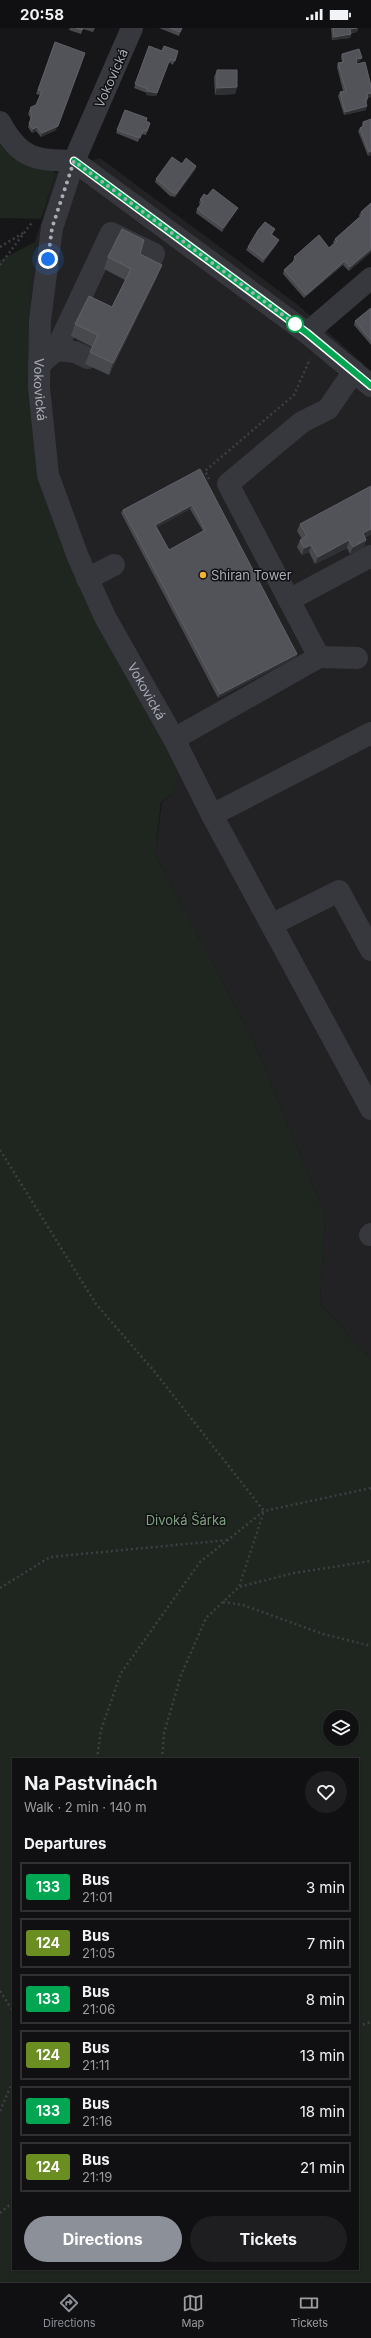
<!DOCTYPE html>
<meta charset="utf-8">
<style>
body{margin:0;font-family:Inter,sans-serif;background:#1e1e20;color:#f1f3f6;height:100vh;display:flex;flex-direction:column;font-size:15px;white-space:nowrap}
*{box-sizing:border-box;margin:0}
p{font-size:13px;color:#9c9d9f}
.icon{flex:none;width:22px;height:22px;fill:none;stroke:currentColor;stroke-width:2;stroke-linecap:round;stroke-linejoin:round}
.map{position:relative;flex:1;overflow:hidden}
.sheet{position:absolute;left:12px;top:1730px;width:347px;height:512px;display:flex;flex-direction:column;background:#101012;border-radius:0px;box-shadow:0 1px 3px #0004,0 0 0 1px #303032}
.sheet>*{flex:none}
.badge{padding:0 8px;border-radius:3px;font-size:14px;line-height:26px}
.fabs{position:absolute;left:323px;top:1682px;display:grid;gap:8px}
.fabs a{display:grid;place-items:center;width:36px;height:36px;border-radius:50%;background:#101012;box-shadow:0 1px 3px #0004,0 0 0 1px #303032;font-size:20px}
.you{position:absolute;width:20px;height:20px;margin:-10px;border:3px solid #fff;border-radius:50%;background:#1a73e8;box-shadow:0 0 0 6px #1a73e833}
.map>.badge{position:absolute;translate:-50% -50%;box-shadow:0 0 0 2px #fff}
h2{padding:0 12px;font-size:15px;line-height:36px}
.round{display:grid;place-items:center;flex:none;width:42px;height:42px;border-radius:21px;background:#1e1e20}
.overview{display:flex;align-items:center;justify-content:space-between;height:68px;padding:0 12px}
h1{font-size:19px;font-weight:700;line-height:30px}
.primary-button{display:flex;gap:8px;margin-top:auto;padding:8px 12px}
.primary-button a{flex:1;height:46px;border-radius:24px;background:#8c9099;color:#fff;font-size:16px;font-weight:700;line-height:46px;text-align:center}
.primary-button a+a{background:#1e1e20;color:#f1f3f6}
ul{padding:0;list-style:none}
li{display:flex;align-items:center;gap:12px;height:50px;margin:0 8px 6px;padding:0 4px;border:2px solid #303032;border-radius:0px}
li div{flex:1}
li b{display:block;font-size:15px}
li em{font-style:normal}
li .badge{min-width:44px;font-weight:700;text-align:center}
.status{display:flex;justify-content:space-between;align-items:center;height:28px;padding:0 20px;background:#101012;direction:ltr}
.status svg{height:11px;fill:currentColor}
.menu{display:flex;justify-content:space-around;align-items:center;height:56px;border-top:1px solid #303032;background:#101012;font-size:11px;color:#9c9d9f}
.menu a{display:grid;justify-items:center;gap:2px}
.menu .on{color:#8c9099}
.map>svg:first-child{display:block}
.built{fill:#222225}
.green{fill:#1e261f;fill-rule:evenodd}
.lines{fill:none;stroke-linecap:round;stroke-linejoin:round}
.path{stroke:#3d3f44;stroke-width:2.5;stroke-dasharray:2 3;stroke-linecap:butt}
.minor{stroke:#37383d;stroke-width:22}
.wall{fill:#47494d;fill-rule:evenodd}
.shaded-wall{fill:#2f3033}
.building{fill:#525359;stroke:#5f6168;fill-rule:evenodd}
.line-casing{stroke:#fff;stroke-width:9}
.line{stroke:#00a651;stroke-width:6}
.walk{stroke:#a8adb8;stroke-width:4;stroke-dasharray:0 7.2}
.stop-dot{fill:#fff;stroke:#00a651;stroke-width:2}
.poi-dot{fill:#f2b134;stroke:#111113;stroke-width:1.5}
.labels{text-anchor:middle;dominant-baseline:central;stroke-width:3;stroke-linejoin:round;paint-order:stroke}
.street-label{font-size:13px;fill:#a8adb8;stroke:#111113}
.poi-label{font-size:13px;fill:#a8adb8;stroke:#111113;text-anchor:start}
.park-label{font-size:13px;fill:#7fa381;stroke:#111113}
</style>
<div class="status"><b>20:58</b><svg viewBox="0 0 49 12"><path d="M0 12V9h3v3zM5 12V6h3v6zM10 12V3h3v9zM15 12V0h3v12zM26 1h20v11H26zM47 4h2v5h-2z"/></svg></div>
<div class="map">
<svg width="371" height="2254" viewBox="0 0 371 2254">
<rect width="100%" height="100%" fill="#161618"/>
<!-- built -->
<path class="built" d="M100,130L298,277L371,343V1331L320,1276L325,1187L254,1014L155,826L162,774L174,765L38,434L31,386L27,311L29,260L35,214L56,145Z"/>
<!-- green -->
<g class="green">
<path d="M0,111L56,145L41,191L0,190Z"/>
<path d="M35,214C25,288 27,360 38,434L179,744L174,765L161,774L155,826L254,1014L325,1187L320,1276L371,1331V2254H0V232ZM330,1689H352V1711H330ZM13,1731H358V2241H13Z"/>
</g>
<g class="lines">
<!-- path -->
<g class="path">
<path d="M0,219L23,205"/>
<path d="M0,237L33,193"/>
<path d="M209,451L205,443L294,367L310,331"/>
<path d="M0,1122L96,1276L154,1343L264,1483L239,1559"/>
<path d="M0,1560L50,1529L228,1512"/>
<path d="M223,1574L243,1577L323,1606L371,1618"/>
<path d="M97,1731L101,1702L121,1645L200,1534L264,1483L371,1460"/>
<path d="M162,1731L164,1705L181,1647L206,1590L239,1559L294,1545L371,1533"/>
<path d="M0,1963L13,1983"/>
<path d="M358,1998L371,1994"/>
<path d="M0,2083L13,2053"/>
<path d="M0,2185L13,2174"/>
</g>
<!-- minor -->
<g class="minor">
<path id="s1" d="M132,0L74,133L52,200L40,292L39,359L48,447L78,529L105,589L174,711L212,787L371,1081"/>
<path d="M0,94C20,131 34,132 74,133"/>
<path d="M74,133L307,305L371,358"/>
<path d="M307,305L371,250"/>
<path d="M56,322L75,324L88,330"/>
<path d="M39,337L56,322L111,205L154,226L146,243"/>
<path d="M87,551L114,537"/>
<path d="M289,572L371,528"/>
<path d="M319,629L357,630"/>
<path d="M174,711L319,629L228,456L302,394L328,381L354,343"/>
<path d="M212,787L371,705"/>
<path d="M273,896L339,863L371,922"/>
<path d="M370,1207L371,1206"/>
</g>
</g>
<!-- wall -->
<g class="wall">
<path d="M70,0H95L93,4L83,1L81,6L69,2Z"/>
<path d="M159,0H182L179,8Z"/>
<path d="M331,0H358L357,4L351,5V6L350,10L332,12Z"/>
<path d="M55,14L56,102L41,109L36,103L32,105L28,99L31,91L28,86L31,79L36,77L40,67L36,66Z"/>
<path d="M149,18L162,23H178L173,37L169,34L156,68L146,67L147,65L134,60Z"/>
<path d="M342,26L360,33L357,34V36L371,58V69H368L367,74H366V82L344,87L338,68L340,64L343,63L337,39L338,35L342,34L341,29Z"/>
<path d="M217,42L237,59L235,66L215,67L214,49Z"/>
<path d="M125,82L150,95L146,107L141,106L138,114L116,105Z"/>
<path d="M371,91V127L368,128L358,103L360,100L362,98V97L363,94Z"/>
<path d="M182,136L196,138L195,142L175,169L170,168L155,154L156,151Z"/>
<path d="M207,168L236,183L222,204L196,185L197,181L200,177L199,175L200,172Z"/>
<path d="M371,175V224L349,243L343,237L304,270L283,246L284,242L294,234L293,233L294,229L329,220L334,216L333,214L335,211L360,189L359,187L361,184Z"/>
<path d="M275,201L272,207L277,216L263,235L246,222L248,219Z"/>
<path d="M140,226L157,249L109,347L85,336L92,319L71,308L75,296L112,279L125,252L104,241L108,229Z"/>
<path d="M371,280V317L354,297L355,293Z"/>
<path d="M200,441L297,626L296,629L218,670L121,485L123,482ZM190,481L203,503L169,522L157,499Z"/>
<path d="M300,496L365,510L366,512L364,519L350,526L347,520L315,536L309,524L302,527L297,519L300,512L302,511L297,503Z"/>
</g>
<!-- shaded-wall -->
<g class="shaded-wall">
<path d="M358,0L357,4L349,5L350,1Z"/>
<path d="M351,6L350,10L332,12L334,9Z"/>
<path d="M84,29L56,102L41,109L42,105Z"/>
<path d="M362,30L360,33L355,35L356,31Z"/>
<path d="M169,34L156,68L146,67L147,63Z"/>
<path d="M237,59L235,66L215,67L217,60Z"/>
<path d="M371,65V69L366,70L367,66Z"/>
<path d="M367,78L366,82L344,87L345,84Z"/>
<path d="M37,99L36,103L32,105L33,101Z"/>
<path d="M371,123V127L368,128L369,124Z"/>
<path d="M196,138L195,142L175,169L176,166Z"/>
<path d="M238,180L222,204L223,200Z"/>
<path d="M279,212L277,216L263,235L264,231Z"/>
<path d="M371,221V224L349,243L350,239Z"/>
<path d="M345,233L343,237L304,270L306,267Z"/>
<path d="M162,237L157,249L109,347L113,335Z"/>
<path d="M192,477L190,481L154,501L155,497Z"/>
<path d="M371,501V507L360,512L363,505Z"/>
<path d="M349,512L347,520L315,536L318,529Z"/>
<path d="M366,512L364,519L350,526L353,519Z"/>
<path d="M311,517L309,524L302,527L304,520Z"/>
<path d="M297,626L296,629L218,670L220,666Z"/>
</g>
<!-- building -->
<g class="building">
<path d="M76,0H83L82,2Z"/>
<path d="M170,0H182L180,4Z"/>
<path d="M333,0H357L350,1L351,6L334,9Z"/>
<path d="M55,14L85,25L58,98L42,105L37,99L33,101L29,96L32,87L30,83L31,79L36,77L42,63L38,62Z"/>
<path d="M149,18L162,23L164,18L178,23L175,33L170,31L157,65L147,63L148,61L135,56Z"/>
<path d="M359,21L362,30L356,31L357,36L365,34L371,58V65L367,66L368,70L365,71L367,78L345,84L340,64L346,63L338,35L344,34L342,26Z"/>
<path d="M217,42H237V59L217,60Z"/>
<path d="M125,82L147,90L146,93L150,95L147,103L143,102L140,110L117,102Z"/>
<path d="M371,91V123L369,124L360,100L364,98L363,94Z"/>
<path d="M172,129L182,136L186,130L196,138L176,166L172,164L156,151Z"/>
<path d="M213,161L238,180L223,200L197,181L203,174L200,172L204,166L207,168Z"/>
<path d="M371,175V221L350,239L345,233L306,267L284,242L296,231L294,229L319,207L329,220L337,213L335,211L363,186L361,184Z"/>
<path d="M265,194L275,201L271,206L279,212L264,231L248,219L258,202Z"/>
<path d="M122,201L144,212L140,226L162,237L113,335L90,324L98,307L75,296L89,268L112,279L131,241L108,229Z"/>
<path d="M371,280V312L355,293Z"/>
<path d="M200,441L297,626L220,666L123,482ZM192,477L205,502L169,522L155,497Z"/>
<path d="M371,458V501L363,505L366,512L353,519L349,512L318,529L311,517L304,520L300,512L307,508L300,496Z"/>
</g>
<g class="lines">
<!-- line casing -->
<g class="line-casing">
<path id="line" d="M74,133L307,305L371,358"/>
</g>
<!-- line -->
<use href="#line" class="line"/>
<!-- walk -->
<path class="walk" d="M48,231L52,200L74,133L295,296"/>
</g>
<!-- markers -->
<circle class="stop-dot" cx="295" cy="296" r="8"/>
<circle class="poi-dot" cx="203" cy="547" r="4"/>
<g class="labels">
<!-- street labels -->
<g class="street-label">
<text transform="translate(111 50) rotate(-66)">Vokovická</text>
<text stroke="none"><textPath href="#s1" startOffset="378">Vokovická</textPath></text>
<text stroke="none"><textPath href="#s1" startOffset="702">Vokovická</textPath></text>
</g>
<!-- poi labels -->
<g class="poi-label">
<text x="211" y="547">Shiran Tower</text>
</g>
<!-- park labels -->
<g class="park-label">
<text x="186" y="1492">Divoká Šárka</text>
</g>
</g>
</svg>
<div class="fabs">
<a><svg class="icon" aria-label="layers" viewBox="0 0 24 24"><path d="M12 4l9 5-9 5-9-5zM3 14l9 5 9-5"/></svg></a>
</div>
<div class="you" style="left:48px;top:231px"></div>
<section class="sheet">
<div class="overview"><div><h1>Na Pastvinách</h1><p>Walk · 2 min · 140 m</p></div><a class="round"><svg class="icon" aria-label="heart" viewBox="0 0 24 24"><path d="M12 20l-8-8c-3-5 5-10 8-4 3-6 11-1 8 4z"/></svg></a></div>
<h2>Departures</h2>
<ul>
<li><span class="badge" style="background:#00a651;color:#fff">133</span><div><b>Bus</b><p>21:01</p></div><em>3 min</em></li>
<li><span class="badge" style="background:#6b8e23;color:#fff">124</span><div><b>Bus</b><p>21:05</p></div><em>7 min</em></li>
<li><span class="badge" style="background:#00a651;color:#fff">133</span><div><b>Bus</b><p>21:06</p></div><em>8 min</em></li>
<li><span class="badge" style="background:#6b8e23;color:#fff">124</span><div><b>Bus</b><p>21:11</p></div><em>13 min</em></li>
<li><span class="badge" style="background:#00a651;color:#fff">133</span><div><b>Bus</b><p>21:16</p></div><em>18 min</em></li>
<li><span class="badge" style="background:#6b8e23;color:#fff">124</span><div><b>Bus</b><p>21:19</p></div><em>21 min</em></li>
</ul>
<div class="primary-button"><a>Directions</a><a>Tickets</a></div>
</section>
</div>
<nav class="menu">
<a class="on"><svg class="icon" aria-label="directions" viewBox="0 0 24 24"><path d="M12 3l9 9-9 9-9-9zM9 14v-3h6M13 9l2 2-2 2"/></svg>Directions</a>
<a><svg class="icon" aria-label="map" viewBox="0 0 24 24"><path d="M3 6l6-2 6 2 6-2v14l-6 2-6-2-6 2zM9 4v14M15 6v14"/></svg>Map</a>
<a><svg class="icon" aria-label="tickets" viewBox="0 0 24 24"><path d="M3 7h18v10H3zM15 7v10"/></svg>Tickets</a>
</nav>
